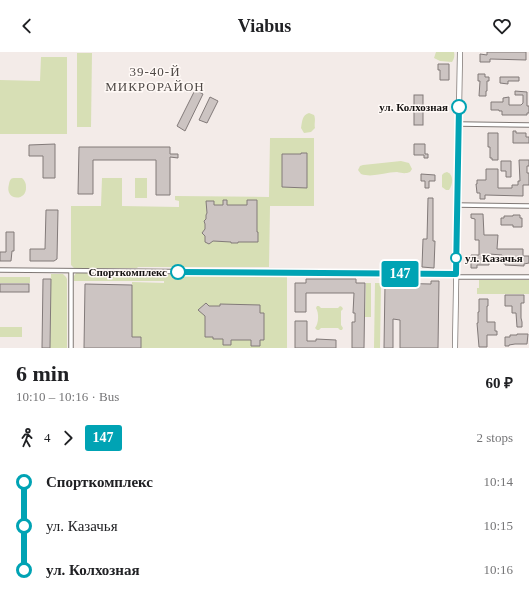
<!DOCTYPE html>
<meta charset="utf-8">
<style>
body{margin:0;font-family:Georgia,serif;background:#f6f6f6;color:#202124;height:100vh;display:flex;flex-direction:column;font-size:15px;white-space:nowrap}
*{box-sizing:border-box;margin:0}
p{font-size:13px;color:#757577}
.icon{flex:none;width:22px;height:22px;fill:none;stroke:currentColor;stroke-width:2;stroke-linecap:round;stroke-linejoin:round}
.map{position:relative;height:296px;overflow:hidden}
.details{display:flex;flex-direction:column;background:#fff;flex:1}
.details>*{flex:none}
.badge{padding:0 8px;border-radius:3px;font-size:14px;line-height:26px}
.map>.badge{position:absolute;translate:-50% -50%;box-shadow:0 0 0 2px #fff}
.legs{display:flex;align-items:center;gap:6px;height:44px;padding:0 16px;font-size:13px}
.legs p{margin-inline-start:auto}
.headline{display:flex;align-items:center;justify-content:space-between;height:68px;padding:0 16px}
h1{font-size:22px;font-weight:700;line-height:30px}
ul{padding:0 16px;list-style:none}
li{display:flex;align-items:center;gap:14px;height:44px;font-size:15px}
li i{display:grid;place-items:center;width:6px;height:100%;margin:0 5px;background:currentColor}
li i::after{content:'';width:10px;height:10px;margin:-5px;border:3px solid;border-radius:50%;background:#fff}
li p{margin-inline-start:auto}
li:first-child i{background:linear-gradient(#0000 50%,currentColor 0)}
li:last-child i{background:linear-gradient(currentColor 50%,#0000 0)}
header{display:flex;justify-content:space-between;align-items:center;height:52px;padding:0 16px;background:#fff;font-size:18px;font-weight:700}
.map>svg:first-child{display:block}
.green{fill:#d7dfb5}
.building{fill:#ccc4c2;stroke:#827a79}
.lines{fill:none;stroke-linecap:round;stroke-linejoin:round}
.minor-casing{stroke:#7f7875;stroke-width:5.5}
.tertiary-casing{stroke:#7f7875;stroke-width:6}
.minor{stroke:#fff;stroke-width:3.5}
.tertiary{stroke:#fff;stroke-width:4.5}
.line-1-casing{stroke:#fff;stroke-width:9}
.line-1{stroke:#00a3b4;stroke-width:6}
.stop-1-dot{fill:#fff;stroke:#00a3b4;stroke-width:2}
.labels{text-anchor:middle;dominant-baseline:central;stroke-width:3;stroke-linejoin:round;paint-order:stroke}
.stop-label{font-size:11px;font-weight:bold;fill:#141110;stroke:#fff9f6;text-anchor:end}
.quarter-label{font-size:13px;letter-spacing:1px;fill:#4e4845;stroke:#fff9f6}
</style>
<header><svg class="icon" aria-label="back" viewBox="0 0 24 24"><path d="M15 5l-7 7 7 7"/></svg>Viabus<svg class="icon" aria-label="heart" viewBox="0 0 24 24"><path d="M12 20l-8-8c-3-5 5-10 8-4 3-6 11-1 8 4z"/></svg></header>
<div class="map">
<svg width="529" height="296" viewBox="0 0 529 296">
<rect width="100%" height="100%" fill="#f3ebe8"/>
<!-- green -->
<g class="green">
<path d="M436,0H454C455,4 454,7 452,10L440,9L434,6Z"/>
<path d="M77,1H92L91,75H77Z"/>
<path d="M41,5H67V82H0V28L40,29Z"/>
<path d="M309,61L314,63C316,67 314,72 315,76L311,80L304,81L301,76C302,70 302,63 309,61Z"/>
<path d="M270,86H314V154H270L269,215H138L137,216H74L71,213V154H101L102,126H122V154L179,155V149L175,148V144L269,145Z"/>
<path d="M401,109L409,111L412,117L410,120C405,122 402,121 397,120C385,120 373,126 361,122L358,118L360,114L363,113Z"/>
<path d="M447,120C454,122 453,133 449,138H446L442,135V123L444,121Z"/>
<path d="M15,126H22C25,129 26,131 26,135C27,150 4,149 9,132C10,127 11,126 15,126Z"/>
<rect x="135" y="126" width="12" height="20"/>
<path d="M76,221L287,224V296H132V230L164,231V229H74V224Z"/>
<path d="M51,222H63L66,225L67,227V296H50Z"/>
<rect x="0" y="225" width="30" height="6"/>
<path d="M479,228H529V242H477V236H479Z"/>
<path d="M366,231H371V265H365Z"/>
<path d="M375,231H381L380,296H374Z"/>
<path d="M317,254H319L321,256H338L340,254L342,255L343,257L341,259V273L343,276L342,278H340L338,276H321L319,278H317L315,276C319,271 319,261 316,256Z"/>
<rect x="0" y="275" width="22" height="10"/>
</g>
<!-- building -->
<g class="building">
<path d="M487,0H526V8L490,7V10H480V2L487,3Z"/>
<path d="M438,12H449V28H440V18H438Z"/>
<path d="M478,22H485V25H489V29H487V39H486V44H479L480,29H478Z"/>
<path d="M500,25H519V29H508V32L500,31Z"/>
<path d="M195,38L203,42L185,79L177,74Z"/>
<path d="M515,39L527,40V54H529V61H527V63H502V59H499V58H491V50H503V46L509,45V53H521L523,51V43H515Z"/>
<rect x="414" y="43" width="9" height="30"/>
<path d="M210,45L218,49L207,71L199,68Z"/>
<path d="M513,79H516V81H526V85H529V91H513Z"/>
<path d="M488,81H498V108H492V106H490V95H488Z"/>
<path d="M55,92V126H43V104H29V93Z"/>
<path d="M414,92H425V102H428V106H424V103H414Z"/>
<path d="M79,95H170V102H178V106L170,105V143H156V108H93V142H78Z"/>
<path d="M301,101H307V136L282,135V102H301Z"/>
<path d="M519,108H529V114H527V121H529V133H523V144L485,143V147H480V141H477L476,132H477V128H486V117H498V136H512V133H518V129H520Z"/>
<path d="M501,109H511V125H506V119H501Z"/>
<path d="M421,122L435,123V129H429V136H425V129H421Z"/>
<path d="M428,146H433V189H435L434,216L422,215L423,187H427Z"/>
<path d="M223,148H227V153H247V148H257V180H258V190H238V191H231V190L213,189L209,192L205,190V184L202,181L205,177V172L204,169L206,167V163L207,161L206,149H214V153H223Z"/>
<path d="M46,158H58L57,207L54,209H30V197H45Z"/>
<path d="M471,162H483L484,183H498L497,197H523V204H529V211L524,212V214L505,213V211H503L502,203L489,202V213H477V216H471V203H479V188H475V167L471,166Z"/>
<path d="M513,163H520V166H522V175H513V173H501V166H504V164H513Z"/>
<path d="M6,180H14V199H12L11,209H0V200H6Z"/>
<path d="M43,227H51L50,296H42Z"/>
<path d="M306,227H356V231H365L364,296H352V270H355V261H353L354,241H306V260H295V231H306Z"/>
<path d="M431,229H439L438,296H400V268L393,267V296H384L385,231L431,232Z"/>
<rect x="0" y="232" width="29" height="8"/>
<path d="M85,232L132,233V285H141V296H84Z"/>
<path d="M505,243H524V251H521V266L522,270V275H517L516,261H512V254H505Z"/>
<path d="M479,247H488V254H487V270H495V279H497V283H487V295H479L477,271H478V260H479Z"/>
<path d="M206,251L209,254H220V252L260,253V261H264V288H260V294H251V288H231V293H223V287H213V285H205V264L198,258Z"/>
<path d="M295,269H307V289H316V287L336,288V296H295Z"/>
<path d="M517,282H528L527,292H515L509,293V294H505V285H510V283H517Z"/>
</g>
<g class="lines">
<!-- minor casing -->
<g class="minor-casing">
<g id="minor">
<path d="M459,72L529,73"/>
<path d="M457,153L529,154"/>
<path d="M0,218L456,222"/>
<path d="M456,225H529"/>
<path d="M71,296V219"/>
</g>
</g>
<!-- tertiary casing -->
<g class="tertiary-casing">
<path id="tertiary" d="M455,296L460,0"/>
</g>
<!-- minor -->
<use href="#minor" class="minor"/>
<!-- tertiary -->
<use href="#tertiary" class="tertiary"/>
</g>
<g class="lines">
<!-- line-1 casing -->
<g class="line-1-casing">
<path id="line-1" d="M178,220L456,222L459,55"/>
</g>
<!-- line-1 -->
<use href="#line-1" class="line-1"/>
</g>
<!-- markers -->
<g class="stop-1-dot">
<circle cx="459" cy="55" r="7"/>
<circle cx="456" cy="206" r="5"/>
<circle cx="178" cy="220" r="7"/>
</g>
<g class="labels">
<!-- stop labels -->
<g class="stop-label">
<text x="448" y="55">ул. Колхозная</text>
<text x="465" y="206" text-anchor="start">ул. Казачья</text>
<text x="167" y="220">Спорткомплекс</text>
</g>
<!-- quarter labels -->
<g class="quarter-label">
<text x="155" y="19">39-40-Й<tspan x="155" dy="15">МИКРОРАЙОН</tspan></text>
</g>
</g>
</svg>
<b class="badge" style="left:400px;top:222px;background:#00a3b4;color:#fff">147</b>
</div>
<section class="details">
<div class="headline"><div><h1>6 min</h1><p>10:10 – 10:16 · Bus</p></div><b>60 ₽</b></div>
<div class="legs"><svg class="icon" aria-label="walk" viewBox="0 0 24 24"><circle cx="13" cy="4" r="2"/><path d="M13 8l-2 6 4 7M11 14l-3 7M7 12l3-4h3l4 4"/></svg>4<svg class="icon" aria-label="forward" viewBox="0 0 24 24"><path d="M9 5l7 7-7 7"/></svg><b class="badge" style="background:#00a3b4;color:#fff">147</b><p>2 stops</p></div>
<ul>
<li><i style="color:#00a3b4"></i><b>Спорткомплекс</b><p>10:14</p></li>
<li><i style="color:#00a3b4"></i><span>ул. Казачья</span><p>10:15</p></li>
<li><i style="color:#00a3b4"></i><b>ул. Колхозная</b><p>10:16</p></li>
</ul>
</section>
